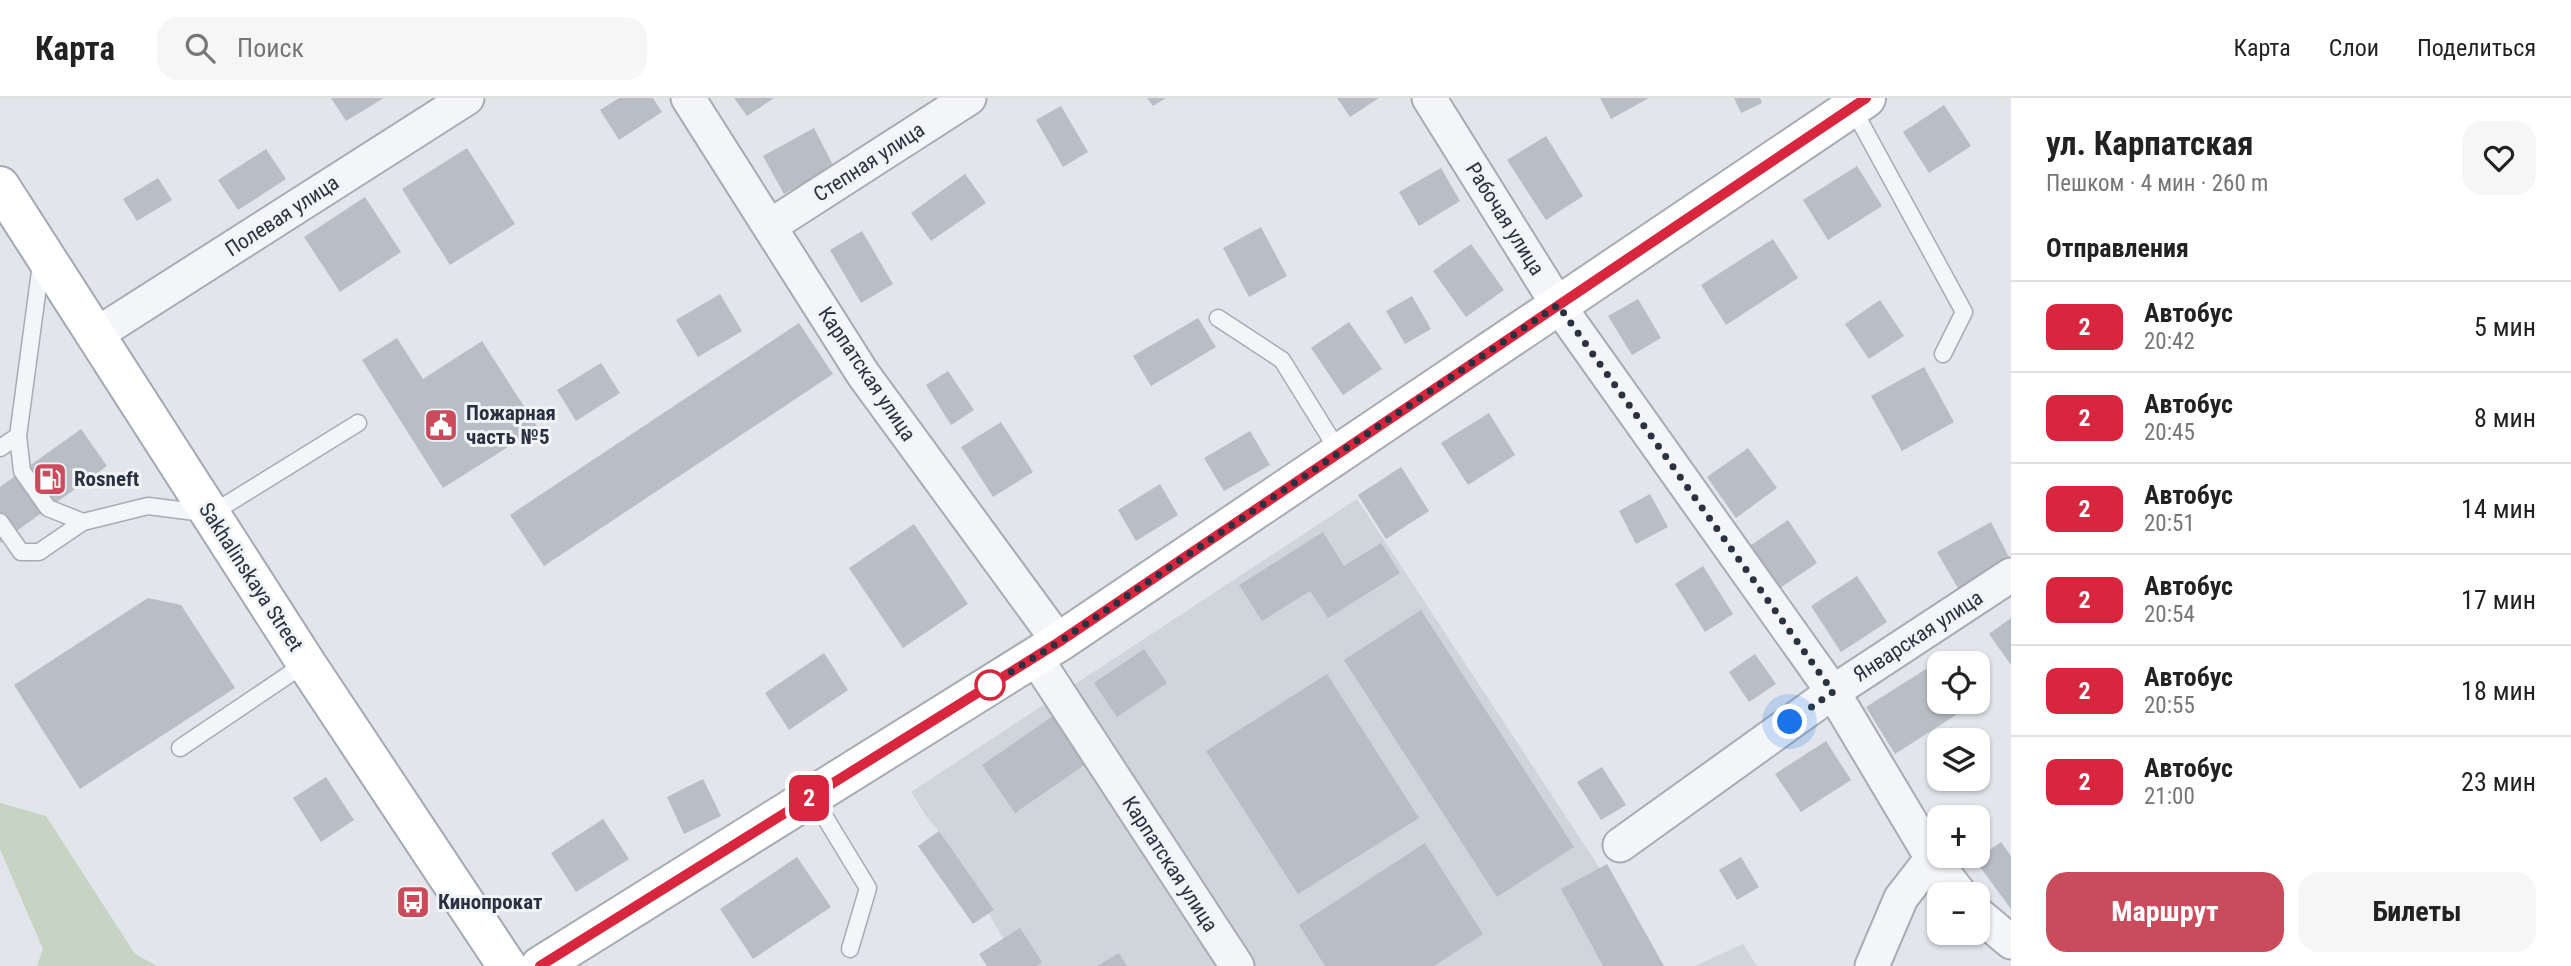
<!DOCTYPE html>
<html lang="ru">
<meta charset="utf-8">
<style>
body{margin:0;font-family:"Roboto Condensed",sans-serif;background:#f6f6f6;color:#222;height:100vh;display:flex;flex-direction:column;font-size:26px;white-space:nowrap}
*{box-sizing:border-box;margin:0}
p{font-size:23px;color:#767676}
.icon{flex:none;width:38px;height:38px;fill:none;stroke:currentColor;stroke-width:2;stroke-linecap:round;stroke-linejoin:round}
.map{position:relative;flex:1;overflow:hidden}
.details{display:flex;flex-direction:column;background:#fff;width:560px}
.details>*{flex:none}
.badge{padding:0 14px;border-radius:10px;font-size:24px;line-height:46px}
.fabs{position:absolute;left:1927px;top:553px;display:grid;gap:14px}
.fabs a{display:grid;place-items:center;width:63px;height:63px;border-radius:14px;background:#fff;box-shadow:0 2px 5px #0004;font-size:35px}
.you{position:absolute;width:35px;height:35px;margin:-18px;border:5px solid #fff;border-radius:50%;background:#1a73e8;box-shadow:0 0 0 10px #1a73e833}
.map>.badge{position:absolute;translate:-50% -50%;box-shadow:0 0 0 4px #fff}
h2{padding:0 35px;font-size:26px;line-height:63px}
.round{display:grid;place-items:center;flex:none;width:74px;height:74px;border-radius:21px;background:#f6f6f6}
.head{display:flex;align-items:center;justify-content:space-between;height:119px;padding:0 35px}
h1{font-size:33px;font-weight:700;line-height:52px}
.cta{display:flex;gap:14px;margin-top:auto;padding:14px 35px}
.cta a{flex:1;height:80px;border-radius:21px;background:#ca4c5c;color:#fff;font-size:28px;font-weight:700;line-height:80px;text-align:center}
.cta a+a{background:#f6f6f6;color:#222}
ul{padding:0;list-style:none}
li{display:flex;align-items:center;gap:21px;height:91px;padding:0 35px;border-top:2px solid #e0e0e0}
li div{flex:1}
li b{display:block;font-size:26px}
li em{font-style:normal}
li .badge{min-width:77px;font-weight:700;text-align:center}
header{display:flex;align-items:center;gap:42px;box-sizing:border-box;height:98px;padding:0 35px;background:#fff;border-bottom:2px solid #e0e0e0}
header strong{font-size:33px}
nav{display:flex;gap:38px;margin-inline-start:auto;font-size:24px}
.search{width:490px;height:63px;background:#f6f6f6;display:flex;align-items:center;gap:18px;box-sizing:border-box;padding:0 24px;border-radius:21px;color:#767676;font-size:26px}
main{display:flex;flex:1;min-height:0}
.map>svg:first-child{display:block}
.built{fill:#d0d4db}
.green{fill:#c7d3c3}
.building{fill:#b9bec6}
.lines{fill:none;stroke-linecap:round;stroke-linejoin:round}
.lane-casing{stroke:#a7acb4;stroke-width:19}
.street-casing{stroke:#a7acb4;stroke-width:37}
.secondary-casing{stroke:#a7acb4;stroke-width:42}
.primary-casing{stroke:#a1a9b5;stroke-width:42}
.lane{stroke:#f4f5f8;stroke-width:16}
.street{stroke:#f4f5f8;stroke-width:33}
.secondary{stroke:#fff;stroke-width:38}
.primary{stroke:#fff;stroke-width:38}
.line-casing{stroke:#fff;stroke-width:16}
.line{stroke:#d7263d;stroke-width:10}
.walk{stroke:#2a3241;stroke-width:7;stroke-dasharray:0 12.6}
.stop-dot{fill:#fff;stroke:#d7263d;stroke-width:3.5}
.labels{text-anchor:middle;dominant-baseline:central;stroke-width:6;stroke-linejoin:round;paint-order:stroke}
.street-label{font-size:21px;fill:#2a3241;stroke:#f1f4f7}
.poi-label{font-size:21px;font-weight:bold;fill:#2a3241;stroke:#f1f4f7;text-anchor:start}
</style>
<header>
<strong>Карта</strong>
<div class="search"><svg class="icon" aria-label="search" viewBox="0 0 24 24"><circle cx="10" cy="10" r="6"/><path d="M15 15l6 6"/></svg>Поиск</div>
<nav><a>Карта</a><a>Слои</a><a>Поделиться</a></nav>
</header>
<main>
<div class="map">
<svg width="2011" height="868" viewBox="0 0 2011 868">
<rect width="100%" height="100%" fill="#e2e5ea"/>
<!-- built -->
<g class="built">
<path d="M1357,401L1664,868H1020L939,733L928,721L911,694Z"/>
<path d="M1743,846L1757,868H1695Z"/>
</g>
<!-- green -->
<path class="green" d="M0,705L46,718L135,856L157,868H37L43,851L0,751Z"/>
<!-- building -->
<g class="building">
<path d="M331,0H384L346,23Z"/>
<path d="M619,0H653L662,14L619,42L600,12Z"/>
<path d="M734,0H774L747,18Z"/>
<path d="M1147,0H1166L1153,8Z"/>
<path d="M1337,0H1379L1350,19Z"/>
<path d="M1600,0H1649L1611,21Z"/>
<path d="M1734,0H1760L1762,5L1741,15Z"/>
<path d="M1944,7L1971,48L1929,75L1903,34Z"/>
<path d="M1061,8L1088,54L1063,69L1036,22Z"/>
<path d="M814,30L834,69L784,96L763,58Z"/>
<path d="M1546,38L1583,98L1546,122L1507,62Z"/>
<path d="M467,50L515,126L450,167L402,91Z"/>
<path d="M266,51L286,81L238,112L218,82Z"/>
<path d="M1857,68L1882,108L1828,142L1803,102Z"/>
<path d="M1441,70L1460,103L1419,128L1399,94Z"/>
<path d="M965,76L986,105L931,143L911,115Z"/>
<path d="M158,80L172,102L137,123L123,101Z"/>
<path d="M365,99L401,154L340,194L304,139Z"/>
<path d="M1261,129L1287,178L1249,199L1223,150Z"/>
<path d="M862,133L893,186L861,205L830,152Z"/>
<path d="M1773,141L1798,180L1726,227L1701,187Z"/>
<path d="M1471,146L1504,192L1466,219L1433,173Z"/>
<path d="M720,196L742,233L698,259L676,222Z"/>
<path d="M1412,198L1431,231L1405,246L1386,213Z"/>
<path d="M1638,201L1661,240L1632,257L1608,218Z"/>
<path d="M1880,202L1904,238L1869,261L1845,226Z"/>
<path d="M1198,220L1216,249L1151,288L1133,258Z"/>
<path d="M1349,224L1382,271L1343,297L1311,250Z"/>
<path d="M799,225L833,276L544,468L510,417Z"/>
<path d="M397,240L423,281L482,243L538,330L443,390L362,262Z"/>
<path d="M601,265L620,295L576,323L557,292Z"/>
<path d="M1924,269L1954,324L1902,353L1871,298Z"/>
<path d="M948,273L974,312L951,327L926,287Z"/>
<path d="M1489,315L1515,357L1468,387L1441,345Z"/>
<path d="M1001,324L1033,374L993,399L961,349Z"/>
<path d="M81,331L107,368L0,445V389Z"/>
<path d="M1250,333L1270,367L1224,393L1204,360Z"/>
<path d="M1748,350L1777,390L1736,420L1707,379Z"/>
<path d="M1401,369L1429,413L1386,441L1358,397Z"/>
<path d="M1160,386L1178,417L1136,443L1118,412Z"/>
<path d="M1650,396L1668,429L1636,446L1619,413Z"/>
<path d="M1788,422L1817,465L1780,490L1751,447Z"/>
<path d="M1991,424L2011,463L1959,492L1937,454Z"/>
<path d="M914,426L968,506L903,550L849,470Z"/>
<path d="M1323,434L1344,468L1381,445L1400,475L1328,520L1310,493L1262,523L1239,487Z"/>
<path d="M1703,468L1733,516L1705,534L1675,486Z"/>
<path d="M1857,478L1887,524L1841,554L1811,508Z"/>
<path d="M148,500L181,507L235,590L80,691L14,587Z"/>
<path d="M1421,512L1574,749L1497,799L1344,562Z"/>
<path d="M2011,520V567L1989,536Z"/>
<path d="M1144,551L1167,585L1117,619L1094,585Z"/>
<path d="M824,555L848,592L789,632L765,595Z"/>
<path d="M1755,556L1776,586L1749,604L1729,574Z"/>
<path d="M1926,571L1939,591V604H1947L1956,617L1895,656L1866,609Z"/>
<path d="M1327,576L1419,720L1298,796L1206,653Z"/>
<path d="M1053,618L1086,666L1015,715L982,667Z"/>
<path d="M1826,643L1851,682L1801,714L1775,676Z"/>
<path d="M1602,669L1626,707L1601,722L1577,684Z"/>
<path d="M326,679L354,722L321,744L293,700Z"/>
<path d="M703,681L721,718L684,736L667,699Z"/>
<path d="M603,721L629,761L576,794L551,755Z"/>
<path d="M939,733L994,812L973,826L918,748Z"/>
<path d="M2001,744L2011,758V811L1975,762Z"/>
<path d="M1425,745L1483,836L1434,868H1325L1299,827Z"/>
<path d="M797,759L831,809L753,861L720,811Z"/>
<path d="M1741,759L1759,789L1737,802L1719,772Z"/>
<path d="M1607,766L1664,868H1603L1561,791Z"/>
<path d="M1020,830L1042,864L1037,868H987L979,856Z"/>
<path d="M1119,855L1127,868H1097Z"/>
</g>
<g class="lines">
<!-- lane casing -->
<g class="lane-casing">
<g id="lane">
<path d="M1852,9L1964,214L1943,256"/>
<path d="M41,166L18,338L22,373L48,410L83,424L148,408L211,416L358,325"/>
<path d="M1218,220L1282,262L1339,354"/>
<path d="M0,350L18,338"/>
<path d="M0,424L21,454H39L83,424"/>
<path d="M180,650L306,565"/>
<path d="M812,698L868,790L850,851"/>
</g>
</g>
<!-- street casing -->
<g class="street-casing">
<g id="street">
<path d="M688,0L863,276L1059,544"/>
<path d="M1429,0L1558,207L1833,594L1932,760L1960,796"/>
<path d="M770,128L969,0"/>
<path d="M97,236L467,0"/>
<path d="M1035,559L1237,868"/>
<path d="M1620,747L1833,594L2011,477"/>
<path d="M1978,816L2011,844"/>
<path d="M1872,868L1901,800L1932,760"/>
</g>
</g>
<!-- secondary casing -->
<g class="secondary-casing">
<path id="secondary" d="M540,868L1059,544L1866,0"/>
</g>
<!-- primary casing -->
<g class="primary-casing">
<path id="primary" d="M0,88L306,565L507,868"/>
</g>
<!-- lane -->
<use href="#lane" class="lane"/>
<!-- street -->
<use href="#street" class="street"/>
<!-- secondary -->
<use href="#secondary" class="secondary"/>
<!-- primary -->
<use href="#primary" class="primary"/>
</g>
<g class="lines">
<!-- line casing -->
<g class="line-casing">
<path id="line" d="M540,868L1059,544L1866,0"/>
</g>
<!-- line -->
<use href="#line" class="line"/>
<!-- walk -->
<path class="walk" d="M990,587L1059,544L1558,207L1833,594L1790,624"/>
</g>
<!-- icons -->
<defs>
<g id="civic-square" transform="scale(1.75)"><rect x="-9" y="-9" width="18" height="18" rx="4" fill="#ca4c5c" stroke="#f1f4f7"/><path d="M-.6-6.5H3V-4.5H.6V-3L4-1V1h2V6H-6V1h2V-1L-.6-3ZM-1.2 2.5V6h2.4V2.5Z" fill="#fff"/></g>
<g id="fuel-square" transform="scale(1.75)"><rect x="-9" y="-9" width="18" height="18" rx="4" fill="#ca4c5c" stroke="#f1f4f7"/><path d="M-5.5-6h7V0h2V4h1.3V-2.5L3-4.5l.8-.8L6-3V5H2.5V1h-1V6h-7ZM-4.2-4.7v3.2H.2V-4.7Z" fill="#fff"/></g>
<g id="bus-square" transform="scale(1.75)"><rect x="-9" y="-9" width="18" height="18" rx="4" fill="#ca4c5c" stroke="#f1f4f7"/><path d="M-5-6H5V4H4V6H2V4H-2V6H-4V4H-5ZM-3.5-4V0h7V-4ZM-3.5 1.2v1.5H-2V1.2ZM2 1.2v1.5H3.5V1.2Z" fill="#fff"/></g>
</defs>
<g fill-rule="evenodd">
<use href="#civic-square" x="441" y="327"/>
<use href="#fuel-square" x="50" y="381"/>
<use href="#bus-square" x="413" y="804"/>
</g>
<!-- markers -->
<circle class="stop-dot" cx="990" cy="587" r="14"/>
<g class="labels">
<!-- street labels -->
<g class="street-label">
<text transform="translate(869 64) rotate(-33)">Степная улица</text>
<text transform="translate(282 118) rotate(-33)">Полевая улица</text>
<text transform="translate(1505 121) rotate(58)">Рабочая улица</text>
<text transform="translate(867 276) rotate(56)">Карпатская улица</text>
<text transform="translate(251 479) rotate(57)">Sakhalinskaya Street</text>
<text transform="translate(1918 538) rotate(-33)">Январская улица</text>
<text transform="translate(1170 766) rotate(57)">Карпатская улица</text>
</g>
<!-- poi labels -->
<g class="poi-label">
<text x="466" y="315">Пожарная<tspan x="466" dy="24">часть №5</tspan></text>
<text x="74" y="381">Rosneft</text>
<text x="438" y="804">Кинопрокат</text>
</g>
</g>
</svg>
<div class="fabs">
<a><svg class="icon" aria-label="locate" viewBox="0 0 24 24"><circle cx="12" cy="12" r="6"/><path d="M12 2v4M12 18v4M2 12h4M18 12h4"/></svg></a>
<a><svg class="icon" aria-label="layers" viewBox="0 0 24 24"><path d="M12 4l9 5-9 5-9-5zM3 14l9 5 9-5"/></svg></a>
<a>+</a>
<a>−</a>
</div>
<div class="you" style="left:1790px;top:624px"></div>
<b class="badge" style="left:809px;top:700px;background:#d7263d;color:#fff">2</b>
</div>
<section class="details">
<div class="head"><div><h1>ул. Карпатская</h1><p>Пешком · 4 мин · 260 m</p></div><a class="round"><svg class="icon" aria-label="heart" viewBox="0 0 24 24"><path d="M12 20l-8-8c-3-5 5-10 8-4 3-6 11-1 8 4z"/></svg></a></div>
<h2>Отправления</h2>
<ul>
<li><span class="badge" style="background:#d7263d;color:#fff">2</span><div><b>Автобус</b><p>20:42</p></div><em>5 мин</em></li>
<li><span class="badge" style="background:#d7263d;color:#fff">2</span><div><b>Автобус</b><p>20:45</p></div><em>8 мин</em></li>
<li><span class="badge" style="background:#d7263d;color:#fff">2</span><div><b>Автобус</b><p>20:51</p></div><em>14 мин</em></li>
<li><span class="badge" style="background:#d7263d;color:#fff">2</span><div><b>Автобус</b><p>20:54</p></div><em>17 мин</em></li>
<li><span class="badge" style="background:#d7263d;color:#fff">2</span><div><b>Автобус</b><p>20:55</p></div><em>18 мин</em></li>
<li><span class="badge" style="background:#d7263d;color:#fff">2</span><div><b>Автобус</b><p>21:00</p></div><em>23 мин</em></li>
</ul>
<div class="cta"><a>Маршрут</a><a>Билеты</a></div>
</section>
</main>
